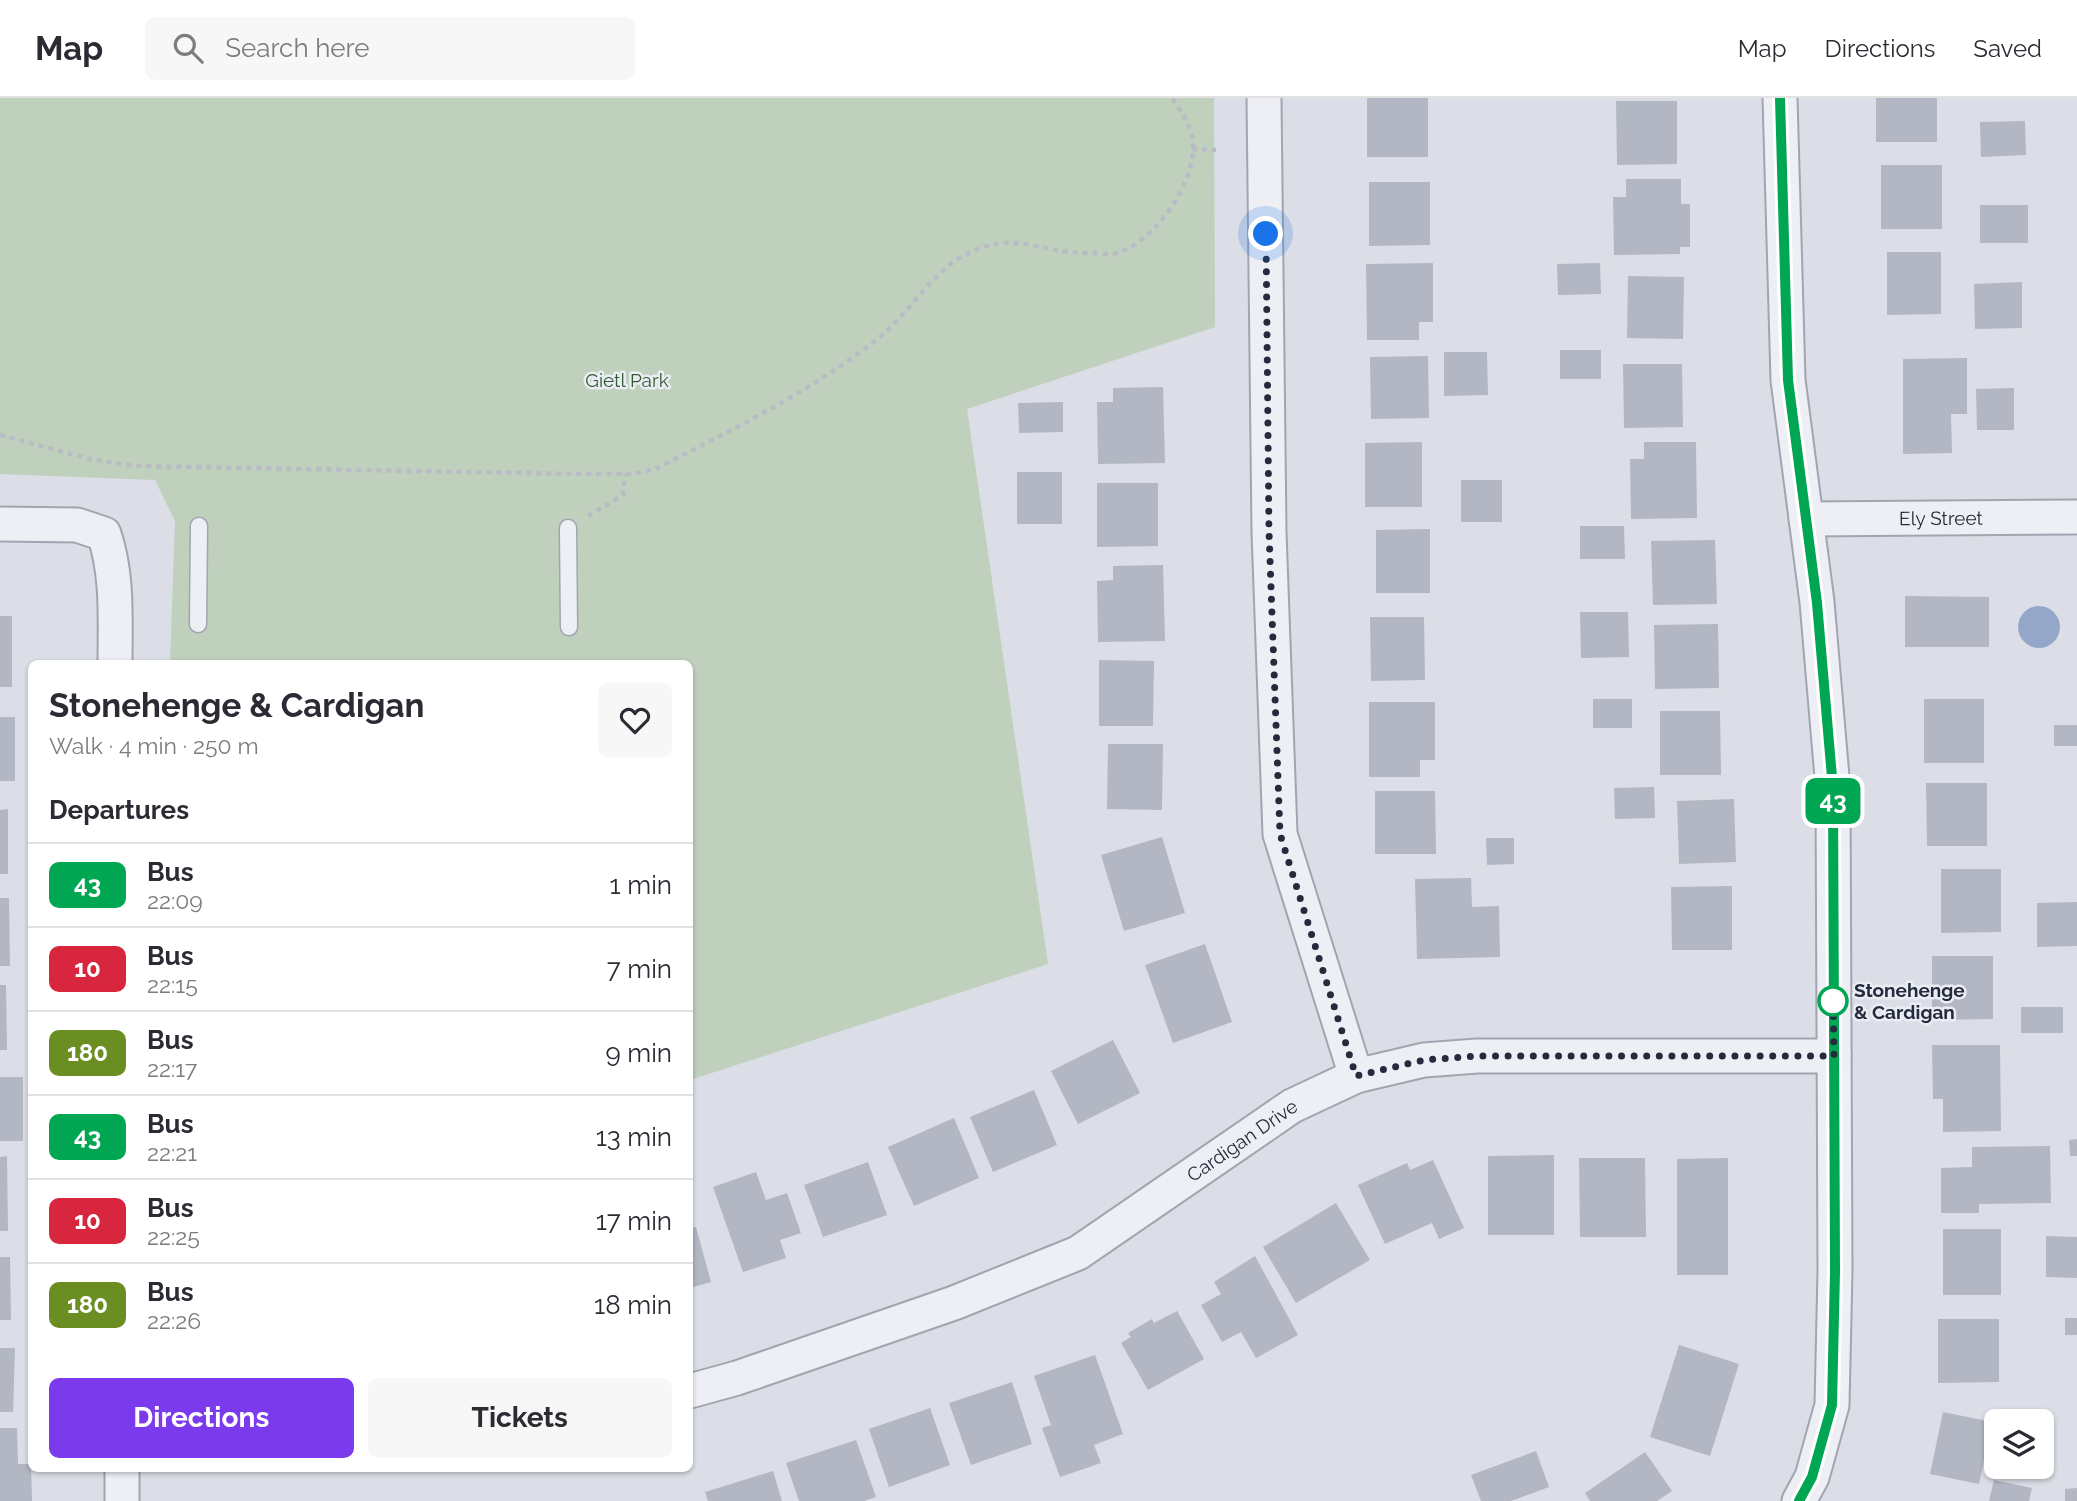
<!DOCTYPE html>
<meta charset="utf-8">
<style>
body{margin:0;font-family:Raleway,sans-serif;background:#f7f7f7;color:#2b2b33;height:100vh;display:flex;flex-direction:column;font-size:26px;white-space:nowrap}
*{box-sizing:border-box;margin:0}
p{font-size:23px;color:#7c7c81}
.icon{flex:none;width:38px;height:38px;fill:none;stroke:currentColor;stroke-width:2;stroke-linecap:round;stroke-linejoin:round}
.map{position:relative;flex:1;overflow:hidden}
.details{position:absolute;left:28px;top:562px;width:665px;height:812px;display:flex;flex-direction:column;background:#fff;border-radius:10px;box-shadow:0 2px 5px #0004}
.details>*{flex:none}
.badge{padding:0 14px;border-radius:10px;font-size:24px;line-height:46px}
.tools{position:absolute;left:1984px;top:1311px;display:grid;gap:14px}
.tools a{display:grid;place-items:center;width:70px;height:70px;border-radius:10px;background:#fff;box-shadow:0 2px 5px #0004;font-size:35px}
.you{position:absolute;width:35px;height:35px;margin:-18px;border:5px solid #fff;border-radius:50%;background:#1a73e8;box-shadow:0 0 0 10px #1a73e833}
.map>.badge{position:absolute;translate:-50% -50%;box-shadow:0 0 0 4px #fff}
h2{padding:0 21px;font-size:26px;line-height:63px}
.round{display:grid;place-items:center;flex:none;width:74px;height:74px;border-radius:10px;background:#f7f7f7}
.head{display:flex;align-items:center;justify-content:space-between;height:119px;padding:0 21px}
h1{font-size:33px;font-weight:700;line-height:52px}
.button{display:flex;gap:14px;margin-top:auto;padding:14px 21px}
.button a{flex:1;height:80px;border-radius:10px;background:#7c3aed;color:#fff;font-size:28px;font-weight:700;line-height:80px;text-align:center}
.button a+a{background:#f7f7f7;color:#2b2b33}
ul{padding:0;list-style:none}
li{display:flex;align-items:center;gap:21px;height:84px;padding:0 21px;border-top:2px solid #e1e1e2}
li div{flex:1}
li b{display:block;font-size:26px}
li em{font-style:normal}
li .badge{min-width:77px;font-weight:700;text-align:center}
header{display:flex;align-items:center;gap:42px;box-sizing:border-box;height:98px;padding:0 35px;background:#fff;border-bottom:2px solid #e1e1e2}
header strong{font-size:33px}
nav{display:flex;gap:38px;margin-inline-start:auto;font-size:24px}
.search{width:490px;height:63px;background:#f7f7f7;display:flex;align-items:center;gap:18px;box-sizing:border-box;padding:0 24px;border-radius:10px;color:#7c7c81;font-size:26px}
.map>svg:first-child{display:block}
.green{fill:#bfd0bc}
.water{fill:#94a7c8}
.building{fill:#b2b7c3}
.lines{fill:none;stroke-linecap:round;stroke-linejoin:round}
.service-casing{stroke:#a1a5b0;stroke-width:19}
.minor-casing{stroke:#a1a5b0;stroke-width:37}
.path{stroke:#babcc5;stroke-width:4.5;stroke-dasharray:5 5;stroke-linecap:butt}
.service{stroke:#eeeff5;stroke-width:16}
.minor{stroke:#eeeff5;stroke-width:33}
.line-casing{stroke:#fff;stroke-width:16}
.line{stroke:#00a651;stroke-width:10}
.walk{stroke:#252b3d;stroke-width:7;stroke-dasharray:0 12.6}
.stop-dot{fill:#fff;stroke:#00a651;stroke-width:3.5}
.labels{text-anchor:middle;dominant-baseline:central;stroke-width:5;stroke-linejoin:round;paint-order:stroke}
.park-label{font-size:19px;fill:#355931;stroke:#eaedf4}
.street-label{font-size:19px;fill:#252b3d;stroke:#eaedf4}
.stop-label{font-size:19px;font-weight:bold;fill:#252b3d;stroke:#eaedf4;text-anchor:start}
</style>
<header>
<strong>Map</strong>
<div class="search"><svg class="icon" aria-label="search" viewBox="0 0 24 24"><circle cx="10" cy="10" r="6"/><path d="M15 15l6 6"/></svg>Search here</div>
<nav><a>Map</a><a>Directions</a><a>Saved</a></nav>
</header>
<div class="map">
<svg width="2077" height="1403" viewBox="0 0 2077 1403">
<rect width="100%" height="100%" fill="#dbdee6"/>
<!-- green -->
<path class="green" d="M0,0H1214L1215,229L967,311L1048,866L690,982V565H170L175,423L155,382L0,376Z"/>
<!-- water -->
<circle class="water" cx="2039" cy="529" r="21"/>
<!-- building -->
<g class="building">
<rect x="1367" y="0" width="61" height="59"/>
<rect x="1876" y="0" width="61" height="44"/>
<path d="M1616,3H1677V66L1617,67Z"/>
<path d="M2025,23L2026,57L1981,59L1980,24Z"/>
<rect x="1881" y="67" width="61" height="64"/>
<path d="M1626,81H1681V106H1690V149H1680V156L1614,157L1613,99H1626Z"/>
<path d="M1369,84H1430V147L1369,148Z"/>
<rect x="1980" y="107" width="48" height="38"/>
<path d="M1887,154H1941V216L1887,217Z"/>
<path d="M1433,165V224H1419V242H1367L1366,166Z"/>
<path d="M1600,165L1601,196L1558,197L1557,166Z"/>
<path d="M1628,178L1684,179L1683,241L1627,240Z"/>
<path d="M2022,184V230L1975,231L1974,186Z"/>
<rect x="1560" y="252" width="41" height="29"/>
<path d="M1444,254H1487L1488,297L1444,298Z"/>
<path d="M1428,258L1429,320L1371,321L1370,259Z"/>
<path d="M1967,260V316H1951L1952,355L1903,356V261Z"/>
<path d="M1623,266H1682L1683,329L1624,330Z"/>
<path d="M1163,289L1165,365L1098,366L1097,304H1113V290Z"/>
<path d="M2014,290V332H1977L1976,291Z"/>
<path d="M1063,304V334L1019,335L1018,305Z"/>
<path d="M1422,344V409H1365V345Z"/>
<path d="M1644,344H1696L1697,420L1631,421L1630,361H1644Z"/>
<rect x="1017" y="374" width="45" height="52"/>
<rect x="1461" y="382" width="41" height="42"/>
<path d="M1097,385H1158V448L1097,449Z"/>
<path d="M1580,428H1624L1625,461H1580Z"/>
<path d="M1430,431V495H1376V432Z"/>
<path d="M1715,442L1717,506L1653,507L1651,443Z"/>
<path d="M1163,467L1165,543L1098,544L1097,483L1113,482V468Z"/>
<path d="M1905,498L1989,499V549H1905Z"/>
<path d="M1580,514H1628L1629,559L1581,560Z"/>
<rect x="0" y="518" width="12" height="71"/>
<path d="M1370,519H1424L1425,582L1371,583Z"/>
<path d="M1718,526L1719,590L1655,591L1654,527Z"/>
<path d="M1099,562L1154,563L1153,628H1099Z"/>
<rect x="1593" y="601" width="39" height="29"/>
<rect x="1924" y="601" width="60" height="64"/>
<path d="M1369,604H1435V662H1420V679H1369Z"/>
<path d="M1660,613H1720L1721,677H1660Z"/>
<rect x="0" y="619" width="15" height="64"/>
<rect x="2054" y="627" width="23" height="21"/>
<path d="M1108,646H1163L1162,712L1107,711Z"/>
<path d="M1926,685H1987V748H1927Z"/>
<path d="M1654,689L1655,720L1615,721L1614,690Z"/>
<path d="M1375,693H1435L1436,756H1375Z"/>
<path d="M1734,701L1736,764L1679,766L1677,703Z"/>
<path d="M8,711V776H0V712Z"/>
<path d="M1162,739L1185,815L1124,833L1101,757Z"/>
<path d="M1486,740H1514V766L1487,767Z"/>
<path d="M1941,771H2001V834L1941,835Z"/>
<path d="M1471,780L1472,809L1499,808L1500,859L1417,861L1415,781Z"/>
<path d="M1732,788V852H1672L1671,789Z"/>
<path d="M0,800H9L10,868H0Z"/>
<path d="M2077,804V848L2037,849V805Z"/>
<path d="M1205,846L1232,924L1173,945L1145,867Z"/>
<path d="M1932,858H1993V921L1932,922Z"/>
<path d="M0,887H6L7,952H0Z"/>
<rect x="2021" y="909" width="42" height="26"/>
<path d="M1113,942L1140,995L1078,1026L1051,973Z"/>
<path d="M1932,947H2000L2001,1033L1943,1034V1001H1933Z"/>
<rect x="0" y="979" width="23" height="64"/>
<path d="M1034,992L1057,1047L993,1074L970,1019Z"/>
<path d="M954,1020L979,1080L914,1108L888,1049Z"/>
<path d="M2077,1041V1058H2070L2069,1042Z"/>
<path d="M2050,1048L2051,1105L1979,1106V1115H1941V1070L1972,1069V1049Z"/>
<path d="M1554,1057V1137H1488V1058Z"/>
<path d="M7,1058L8,1133H0V1059Z"/>
<path d="M1579,1060H1645L1646,1139H1580Z"/>
<path d="M1728,1060V1177H1677V1061Z"/>
<path d="M1433,1062L1464,1130L1439,1141L1432,1125L1385,1146L1358,1087L1407,1065L1410,1072Z"/>
<path d="M868,1064L887,1117L823,1139L804,1087Z"/>
<path d="M756,1074L766,1102L787,1095L801,1135L780,1142L786,1160L743,1174L713,1089Z"/>
<path d="M1336,1105L1370,1162L1296,1205L1263,1149Z"/>
<path d="M696,1129L711,1184L690,1190V1130Z"/>
<rect x="1943" y="1131" width="58" height="66"/>
<path d="M2046,1138L2077,1139V1180L2046,1179Z"/>
<path d="M1255,1158L1298,1237L1256,1260L1241,1234L1222,1244L1201,1207L1221,1196L1214,1184Z"/>
<path d="M0,1159H10L11,1222H0Z"/>
<path d="M1177,1213L1204,1261L1148,1292L1121,1245L1131,1239L1128,1235L1152,1221L1154,1225Z"/>
<rect x="2065" y="1220" width="12" height="17"/>
<path d="M1938,1221H1999V1284L1938,1285Z"/>
<path d="M1679,1247L1739,1266L1710,1358L1650,1339Z"/>
<path d="M0,1250H15L13,1314H0Z"/>
<path d="M1095,1257L1123,1336L1094,1347L1101,1365L1060,1379L1042,1330L1051,1327L1034,1278Z"/>
<path d="M1012,1284L1032,1346L971,1367L949,1305Z"/>
<path d="M930,1310L950,1367L889,1389L869,1331Z"/>
<path d="M1943,1314L1992,1324L1979,1386L1930,1376Z"/>
<path d="M0,1330H17L18,1366H31L32,1403H0Z"/>
<path d="M856,1342L876,1399L864,1403H799L786,1365Z"/>
<path d="M1536,1353L1549,1389L1511,1403H1481L1471,1377Z"/>
<path d="M1645,1354L1672,1393L1657,1403H1590L1585,1395Z"/>
<path d="M773,1373L782,1403H708L705,1394Z"/>
<path d="M1994,1382L2032,1390L2029,1403H1989Z"/>
<path d="M2077,1390V1403H2065V1391Z"/>
</g>
<g class="lines">
<!-- service casing -->
<g class="service-casing">
<g id="service">
<path d="M568,430L569,529"/>
<path d="M198,526L199,428"/>
</g>
</g>
<!-- minor casing -->
<g class="minor-casing">
<g id="minor">
<path d="M1264,0L1269,434L1280,736L1356,978"/>
<path d="M1780,0L1788,282L1817,504L1833,691L1835,1173L1832,1307L1812,1379L1799,1403"/>
<path id="s1" d="M1806,421L2077,419"/>
<path d="M0,426L77,427L104,436C118,477 115,522 115,565"/>
<path id="s2" d="M690,1293L737,1280L954,1205L1078,1155L1292,1008L1356,978L1424,962L1477,958H1834"/>
<path d="M122,1370V1403"/>
</g>
</g>
<!-- path -->
<g class="path">
<path d="M1192,51L1216,52"/>
<path d="M0,337L90,361L135,368L580,376H633L655,371C730,333 808,295 875,243C904,221 930,178 958,161C1013,128 1035,156 1090,155C1098,155 1109,157 1117,155C1157,143 1201,78 1192,37C1188,23 1180,12 1172,0"/>
<path d="M588,418L623,397L625,376"/>
</g>
<!-- service -->
<use href="#service" class="service"/>
<!-- minor -->
<use href="#minor" class="minor"/>
</g>
<g class="lines">
<!-- line casing -->
<g class="line-casing">
<path id="line" d="M1780,0L1788,282L1817,505L1833,691L1835,1173L1832,1307L1812,1379L1799,1403"/>
</g>
<!-- line -->
<use href="#line" class="line"/>
<!-- walk -->
<path class="walk" d="M1266,136L1269,434L1280,736L1356,978L1424,962L1477,958H1834L1833,900V903"/>
</g>
<!-- markers -->
<circle class="stop-dot" cx="1833" cy="903" r="14"/>
<g class="labels">
<!-- park labels -->
<g class="park-label">
<text x="627" y="282">Gietl Park</text>
</g>
<!-- street labels -->
<g class="street-label">
<text stroke="none"><textPath href="#s1" startOffset="135">Ely Street</textPath></text>
<text stroke="none"><textPath href="#s2" startOffset="611">Cardigan Drive</textPath></text>
</g>
<!-- stop labels -->
<g class="stop-label">
<text x="1854" y="892">Stonehenge<tspan x="1854" dy="22">&amp; Cardigan</tspan></text>
</g>
</g>
</svg>
<div class="tools">
<a><svg class="icon" aria-label="layers" viewBox="0 0 24 24"><path d="M12 4l9 5-9 5-9-5zM3 14l9 5 9-5"/></svg></a>
</div>
<div class="you" style="left:1266px;top:136px"></div>
<b class="badge" style="left:1833px;top:703px;background:#00a651;color:#fff">43</b>
<section class="details">
<div class="head"><div><h1>Stonehenge &amp; Cardigan</h1><p>Walk · 4 min · 250 m</p></div><a class="round"><svg class="icon" aria-label="heart" viewBox="0 0 24 24"><path d="M12 20l-8-8c-3-5 5-10 8-4 3-6 11-1 8 4z"/></svg></a></div>
<h2>Departures</h2>
<ul>
<li><span class="badge" style="background:#00a651;color:#fff">43</span><div><b>Bus</b><p>22:09</p></div><em>1 min</em></li>
<li><span class="badge" style="background:#d7263d;color:#fff">10</span><div><b>Bus</b><p>22:15</p></div><em>7 min</em></li>
<li><span class="badge" style="background:#6b8e23;color:#fff">180</span><div><b>Bus</b><p>22:17</p></div><em>9 min</em></li>
<li><span class="badge" style="background:#00a651;color:#fff">43</span><div><b>Bus</b><p>22:21</p></div><em>13 min</em></li>
<li><span class="badge" style="background:#d7263d;color:#fff">10</span><div><b>Bus</b><p>22:25</p></div><em>17 min</em></li>
<li><span class="badge" style="background:#6b8e23;color:#fff">180</span><div><b>Bus</b><p>22:26</p></div><em>18 min</em></li>
</ul>
<div class="button"><a>Directions</a><a>Tickets</a></div>
</section>
</div>
